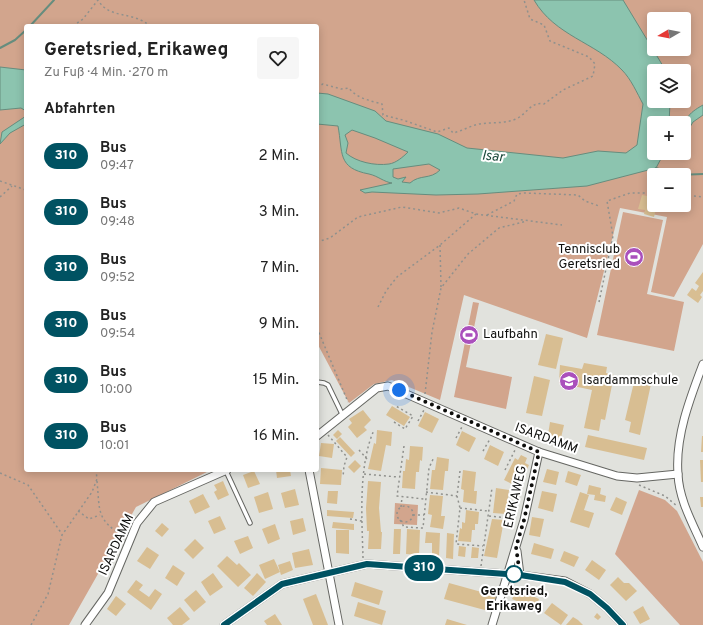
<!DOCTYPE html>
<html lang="de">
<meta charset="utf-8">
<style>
body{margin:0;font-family:Overpass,sans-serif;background:#f6f6f6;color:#222;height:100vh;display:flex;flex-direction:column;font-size:15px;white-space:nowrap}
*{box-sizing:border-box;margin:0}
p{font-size:13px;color:#767676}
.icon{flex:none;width:22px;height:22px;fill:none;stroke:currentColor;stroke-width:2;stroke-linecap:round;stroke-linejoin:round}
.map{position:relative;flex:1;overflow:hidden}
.sheet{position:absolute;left:24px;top:24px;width:295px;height:448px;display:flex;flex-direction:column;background:#fff;border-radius:4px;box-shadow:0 2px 10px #0003}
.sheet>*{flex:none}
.badge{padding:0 8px;border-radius:13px;font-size:14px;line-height:26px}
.needle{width:26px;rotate:260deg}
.controls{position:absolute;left:647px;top:12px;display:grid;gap:8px}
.controls a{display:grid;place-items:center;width:44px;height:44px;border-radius:4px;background:#fff;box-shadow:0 2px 10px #0003;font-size:20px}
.you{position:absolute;width:20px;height:20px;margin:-10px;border:3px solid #fff;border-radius:50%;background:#1a73e8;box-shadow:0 0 0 6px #1a73e833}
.map>.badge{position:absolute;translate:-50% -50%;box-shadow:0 0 0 2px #fff}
h2{padding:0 20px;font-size:15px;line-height:36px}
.round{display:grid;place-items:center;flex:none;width:42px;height:42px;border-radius:4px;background:#f6f6f6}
.summary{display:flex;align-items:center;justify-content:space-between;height:68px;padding:0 20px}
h1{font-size:19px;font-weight:700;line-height:30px}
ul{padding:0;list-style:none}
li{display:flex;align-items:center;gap:12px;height:56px;padding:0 20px}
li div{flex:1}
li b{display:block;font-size:15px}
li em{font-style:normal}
li .badge{min-width:44px;font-weight:700;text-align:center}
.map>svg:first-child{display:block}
.green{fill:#d2a58d;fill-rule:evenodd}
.water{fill:#8cc4af;stroke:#668d7e;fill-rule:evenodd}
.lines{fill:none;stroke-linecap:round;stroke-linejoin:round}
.stream{stroke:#668d7e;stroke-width:2}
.building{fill:#d8be92}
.lane-casing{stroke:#656662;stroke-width:5.5}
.street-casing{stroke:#656662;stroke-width:9}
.path{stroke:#90918d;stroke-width:1.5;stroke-dasharray:2 3;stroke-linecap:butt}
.lane{stroke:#fff;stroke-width:3.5}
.street{stroke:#fff;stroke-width:7}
.line-casing{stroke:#fff;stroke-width:9}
.line{stroke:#005262;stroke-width:6}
.walk{stroke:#0e0e0c;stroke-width:4;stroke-dasharray:0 7.2}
.stop-dot{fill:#fff;stroke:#005262;stroke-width:2}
.labels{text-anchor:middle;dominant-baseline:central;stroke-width:4;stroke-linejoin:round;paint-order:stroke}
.poi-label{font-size:13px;fill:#0e0e0c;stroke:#fff;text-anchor:start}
.street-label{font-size:13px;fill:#0e0e0c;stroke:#fff}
.stop-label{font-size:13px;font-weight:bold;fill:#0e0e0c;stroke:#fff}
.water-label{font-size:14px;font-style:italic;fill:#194839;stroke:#fff}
</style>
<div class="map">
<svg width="703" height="625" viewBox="0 0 703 625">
<rect width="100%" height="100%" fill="#e1e2dd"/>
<!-- green -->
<g class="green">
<path d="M0,0H703V244L674,297L651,292L667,217L620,208L587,338L464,295L440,400L392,380L374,384L349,403L317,343V26H26V470H211L136,507L69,625H0ZM654,19H684V49H654ZM654,71H684V101H654ZM654,123H684V153H654ZM654,175H684V205H654Z"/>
<path d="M623,212L663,220L647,294L684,302L674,351L597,335Z"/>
<path d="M473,302L479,303L466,367L512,377L506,409L454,397Z"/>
<path d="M639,490L665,500L677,511L703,562V625H680L615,554Z"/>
<path d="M395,503L418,505L417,525L394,524Z"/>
</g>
<!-- water -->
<g class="water">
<path d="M534,0H623L666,71H654V101H672L670,103L669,123H654V153H664L656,168L587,186L478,194L436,195L372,192L365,193L360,190L392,183C384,182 378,176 369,174C337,168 343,153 338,126L317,124V93L328,94L375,111L386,121L438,134L467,148L563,158L598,151L626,153L637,145L643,104C637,93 631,79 622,70C595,42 555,36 534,0ZM352,130L375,138L408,152C403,157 396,163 389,164C375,166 356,162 346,153L348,143L345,135ZM429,164L440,170C430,180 420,174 410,183L402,182L406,177L398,179L393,177V169Z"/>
<path d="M0,67L26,70V111L21,108L0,110Z"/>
<path d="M703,105V115L693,122L684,137C684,119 687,114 703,105Z"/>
<path d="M26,116V124L10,133L0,144L2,132Z"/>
</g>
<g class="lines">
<!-- stream -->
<g class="stream">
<path d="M30,26L54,0"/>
<path d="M0,48L15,40L26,30"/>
<path d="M656,168L677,175L703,174"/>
</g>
</g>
<!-- building -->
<g class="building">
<path d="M642,195L652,197L654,195V205H657L654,217L644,214L645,210L638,209Z"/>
<path d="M703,272V291L700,295L702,297L698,303L687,295L692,288L696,291L699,286L695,283Z"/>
<path d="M546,334L563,338L556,369L538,365Z"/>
<path d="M584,363L607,367L606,373L614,375L605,420L601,419L599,431L584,428L592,390L559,383L560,365L582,369Z"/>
<path d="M534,376L550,380L542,416L526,413Z"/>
<path d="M635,378L651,384L640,435L629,432L631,422L625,420Z"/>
<path d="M392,406L410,417L404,426L386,415Z"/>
<path d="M363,410L371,420L364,427L367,430L357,438L348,427L352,423L349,419Z"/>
<path d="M425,412L439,419L432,433L418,426Z"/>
<path d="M550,422L564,425L561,438L548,435Z"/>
<path d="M338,430L342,434L337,439L333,435Z"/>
<path d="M377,430L392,432L391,446L386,445L381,471L368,469L374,443L376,444Z"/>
<path d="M462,431L476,438L469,452L456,445Z"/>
<path d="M588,435L647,448L644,460L585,447Z"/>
<path d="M702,436H703V452H701Z"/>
<path d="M340,437L355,453L351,457L336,441Z"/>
<path d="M321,443L334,444L332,458L319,456Z"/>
<path d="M490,445L504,452L498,466L484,459Z"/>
<path d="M410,446L423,447L422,461L420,460L419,472H416L415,489L402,488L403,471H405L406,459L409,460Z"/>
<path d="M521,455L527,458L525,463L529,465L518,487L504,480L515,458L518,460Z"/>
<path d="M437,457L449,459L448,471H445L443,490L430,489L432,470H435Z"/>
<path d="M355,460L361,466L354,473L348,467Z"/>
<path d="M700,460H703V482H701Z"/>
<path d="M321,468L342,470L341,485L320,484Z"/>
<path d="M547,469L559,472L556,485L543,482Z"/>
<path d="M276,470H290L291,476L277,478Z"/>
<path d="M463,470L476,472L474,491H477L476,504L463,502L464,490L461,489Z"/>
<path d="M254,471L260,484L248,488L243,475Z"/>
<path d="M568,471L581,475L577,486L565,482Z"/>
<path d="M223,481L229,495L218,500L214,492L217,490L214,485Z"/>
<path d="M368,481L381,482L379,508L381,532H382L381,549H368L369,531H367L366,508Z"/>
<path d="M589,485L601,488L600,494L606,496L605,502L594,500L595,495L587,494Z"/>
<path d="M496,488L509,490L506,514L493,513Z"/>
<path d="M295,489L299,505L285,508L281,493Z"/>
<path d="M328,491H338L337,504L327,503Z"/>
<path d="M542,491L557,494L553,512L538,508Z"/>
<path d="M268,492L273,509L259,513L254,497Z"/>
<path d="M580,492L589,495L584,510L594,513L589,528L570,522Z"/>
<path d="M203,494L210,507L195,514L189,501Z"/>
<path d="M430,495L443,496L441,516H445L443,529L430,527L432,515L428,514Z"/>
<path d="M616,497L627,502L622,515L610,510Z"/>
<path d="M700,497H703V507H701Z"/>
<path d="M327,510L354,512L353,518L327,516Z"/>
<path d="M466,510L479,512L478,524H475V530H472L471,542L458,541L460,528L462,529V522L465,523Z"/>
<path d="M220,516L226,529L214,534L208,521Z"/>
<path d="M532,517L544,519L540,537L529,535Z"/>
<path d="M303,518L306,531L293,535L290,521Z"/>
<path d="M492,519L504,520L497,558L484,556Z"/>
<path d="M333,522L354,524V530L332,528Z"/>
<path d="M162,523L169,529L162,537L155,531Z"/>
<path d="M275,524L280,539L268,544L262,529Z"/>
<path d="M394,529H401L400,554H393Z"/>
<path d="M407,529L420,530L419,555L406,554Z"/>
<path d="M336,530H349V554L336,553Z"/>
<path d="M426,532L440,533L439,558L432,557V543H425Z"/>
<path d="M447,533L454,534L453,559L446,558Z"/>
<path d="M248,536L253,548L240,554L234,541Z"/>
<path d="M195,539L204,548L193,559L184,550Z"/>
<path d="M534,543L554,549L551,559L531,554Z"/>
<path d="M459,546L466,547L465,557L458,556Z"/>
<path d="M147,547L159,555L150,569L137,561Z"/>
<path d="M472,547L479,548L478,558H471Z"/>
<path d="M309,549L313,565L295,568L292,553Z"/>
<path d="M564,551L579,557L574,567L560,561Z"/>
<path d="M227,556L237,565L239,563L251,575L238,587L217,566Z"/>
<path d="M274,559L280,572L265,579L259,565Z"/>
<path d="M592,560L606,570L599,580L585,570Z"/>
<path d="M290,561L293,570L281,575L278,565Z"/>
<path d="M173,565L185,573L177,586L165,578Z"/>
<path d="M213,573L223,587L210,596L201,582Z"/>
<path d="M257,573L266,582L253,596L244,588Z"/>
<path d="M618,577L624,583H629L637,591L626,601L610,585Z"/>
<path d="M136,580L143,585L139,590L149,597L155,589L162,594L151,610L127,592Z"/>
<path d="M355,582L383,591L379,605L351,596Z"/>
<path d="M449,583L496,596L492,612L444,599Z"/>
<path d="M517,589L539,599L535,609L512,599Z"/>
<path d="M196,590L206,602L194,612L184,600Z"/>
<path d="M316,594L328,625H313L303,599Z"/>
<path d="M116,596L126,604L116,616L107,609Z"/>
<path d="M358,602L386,611L382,625L354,616Z"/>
<path d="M552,603L568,615L561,625L544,613Z"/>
<path d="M643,606L650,619L640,624L633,612Z"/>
<path d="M180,607L190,619L182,625H173L167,618Z"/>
<path d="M597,613L601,617L598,620L594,617Z"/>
<path d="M275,614L282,625H267L264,621Z"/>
<path d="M573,617L578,620L583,625H566Z"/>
<path d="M447,619L467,625H445Z"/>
</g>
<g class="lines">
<!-- lane casing -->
<g class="lane-casing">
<g id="lane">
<path d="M317,382L324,383L328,385L343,416"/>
<path d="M226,471L250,523"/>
</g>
</g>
<!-- street casing -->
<g class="street-casing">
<g id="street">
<path d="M703,364C690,398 675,437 678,474C679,500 693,524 703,547"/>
<path d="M317,436L377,388L388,386L539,452L617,476L637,478L678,474"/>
<path d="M309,470L339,625"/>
<path d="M517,551L520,575"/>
<path d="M85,625L108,593L137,523L154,502L227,470"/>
<path d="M224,625L282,584L367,564L520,575L565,581L590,594L607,608L623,625"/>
<path d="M492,625L524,520L539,452"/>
</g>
</g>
<!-- path -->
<g class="path">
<path d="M73,26L83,19L98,0C110,20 131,10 150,26"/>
<path d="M317,87L323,84L341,89L349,88C356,98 371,101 382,104L383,115L403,120L437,132L449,128L453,133C462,131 470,126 479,124C492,122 504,124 516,119C527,114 531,101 544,104L563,90L593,76L595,64L589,57L550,41L544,25L530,19L524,0"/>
<path d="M0,181L26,190"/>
<path d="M684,195L703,197"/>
<path d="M0,197L12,186"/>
<path d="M487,215L514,201L517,194L524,193L578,195L585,201L599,206"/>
<path d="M317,242L330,238L358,217L402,207L439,213L459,208L476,214L562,225"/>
<path d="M440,245L441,287"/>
<path d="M599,302L613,236L607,201L630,193H654"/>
<path d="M378,307L386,291L397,277L440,245L476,214"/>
<path d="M317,328L348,402"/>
<path d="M425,394L432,332L441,288L468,254L499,228L527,221"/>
<path d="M418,421L424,410"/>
<path d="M394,422L405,429L413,416L396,406"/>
<path d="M328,435L347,457L344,466L343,477"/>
<path d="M456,438L463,425"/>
<path d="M404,446L397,496L424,499"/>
<path d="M359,450L367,459"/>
<path d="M483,451L490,439"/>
<path d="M505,470L515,450"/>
<path d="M460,471L457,496L460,508L456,544L483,546"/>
<path d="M0,473L28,485L62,534"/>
<path d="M364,474L398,477"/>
<path d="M97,481C100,512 96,520 125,537"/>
<path d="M639,485L665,496L677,506"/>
<path d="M426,492L457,496"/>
<circle cx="405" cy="514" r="8"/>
<path d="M401,507L402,497"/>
<path d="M460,508L488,511"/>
<path d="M78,511L89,519L100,515"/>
<path d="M413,515H424"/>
<path d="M489,516L517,519"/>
<path d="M350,519L362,521"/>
<path d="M400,520L404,527L423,528L429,468L434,457"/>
<path d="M363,558C362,519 358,466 374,430"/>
<path d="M481,566L492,488"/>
<path d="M31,625L48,594L62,535L92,492L97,479L96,470"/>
</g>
<!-- lane -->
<use href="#lane" class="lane"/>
<!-- street -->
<use href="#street" class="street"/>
</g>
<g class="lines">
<!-- line casing -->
<g class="line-casing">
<path id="line" d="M224,625L282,584L367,564L520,575L565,582L590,594L607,608L623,625"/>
</g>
<!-- line -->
<use href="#line" class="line"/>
<!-- walk -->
<path class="walk" d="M399,390L539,452L524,520L516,547L520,575L514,574"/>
</g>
<!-- icons -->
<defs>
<g id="stadium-disc" transform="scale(1)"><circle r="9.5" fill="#aa50bc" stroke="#fff"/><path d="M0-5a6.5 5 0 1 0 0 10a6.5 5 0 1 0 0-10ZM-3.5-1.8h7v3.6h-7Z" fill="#fff"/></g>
<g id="school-disc" transform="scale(1)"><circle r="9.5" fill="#aa50bc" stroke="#fff"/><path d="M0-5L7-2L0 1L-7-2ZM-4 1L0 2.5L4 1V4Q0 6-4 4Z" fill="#fff"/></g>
</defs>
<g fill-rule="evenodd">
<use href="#stadium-disc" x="634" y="257"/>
<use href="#stadium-disc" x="469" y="335"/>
<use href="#school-disc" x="569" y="381"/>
</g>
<!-- markers -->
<circle class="stop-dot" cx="514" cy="574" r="8"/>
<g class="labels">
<!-- poi labels -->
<g class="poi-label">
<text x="620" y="250" text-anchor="end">Tennisclub<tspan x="620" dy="15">Geretsried</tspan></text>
<text x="483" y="335">Laufbahn</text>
<text x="583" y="381">Isardammschule</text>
</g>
<!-- street labels -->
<g class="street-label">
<text transform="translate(546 439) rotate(20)">ISARDAMM</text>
<text transform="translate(516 497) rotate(-77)">ERIKAWEG</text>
<text transform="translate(117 545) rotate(-65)">ISARDAMM</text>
</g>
<!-- stop labels -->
<g class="stop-label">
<text x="514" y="592">Geretsried,<tspan x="514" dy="15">Erikaweg</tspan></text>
</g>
<!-- water labels -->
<g class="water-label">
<text transform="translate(493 157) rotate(5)">Isar</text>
</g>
</g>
</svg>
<div class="controls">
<a><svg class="needle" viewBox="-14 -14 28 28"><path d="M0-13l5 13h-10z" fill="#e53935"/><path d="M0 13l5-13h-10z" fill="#767676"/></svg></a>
<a><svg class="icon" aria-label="layers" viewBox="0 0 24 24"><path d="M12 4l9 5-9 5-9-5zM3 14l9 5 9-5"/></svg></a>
<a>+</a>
<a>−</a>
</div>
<div class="you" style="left:399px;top:390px"></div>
<b class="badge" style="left:424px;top:568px;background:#005262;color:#fff">310</b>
<section class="sheet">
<div class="summary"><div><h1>Geretsried, Erikaweg</h1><p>Zu Fuß · 4 Min. · 270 m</p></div><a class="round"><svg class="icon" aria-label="heart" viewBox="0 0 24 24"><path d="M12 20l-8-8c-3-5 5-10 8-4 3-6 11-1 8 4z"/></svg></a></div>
<h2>Abfahrten</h2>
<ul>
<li><span class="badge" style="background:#005262;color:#fff">310</span><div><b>Bus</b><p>09:47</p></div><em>2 Min.</em></li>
<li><span class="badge" style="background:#005262;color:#fff">310</span><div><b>Bus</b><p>09:48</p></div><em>3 Min.</em></li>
<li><span class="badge" style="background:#005262;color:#fff">310</span><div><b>Bus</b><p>09:52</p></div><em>7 Min.</em></li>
<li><span class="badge" style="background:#005262;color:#fff">310</span><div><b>Bus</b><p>09:54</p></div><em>9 Min.</em></li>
<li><span class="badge" style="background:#005262;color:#fff">310</span><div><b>Bus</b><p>10:00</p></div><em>15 Min.</em></li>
<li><span class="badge" style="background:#005262;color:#fff">310</span><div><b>Bus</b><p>10:01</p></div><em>16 Min.</em></li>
</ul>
</section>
</div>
